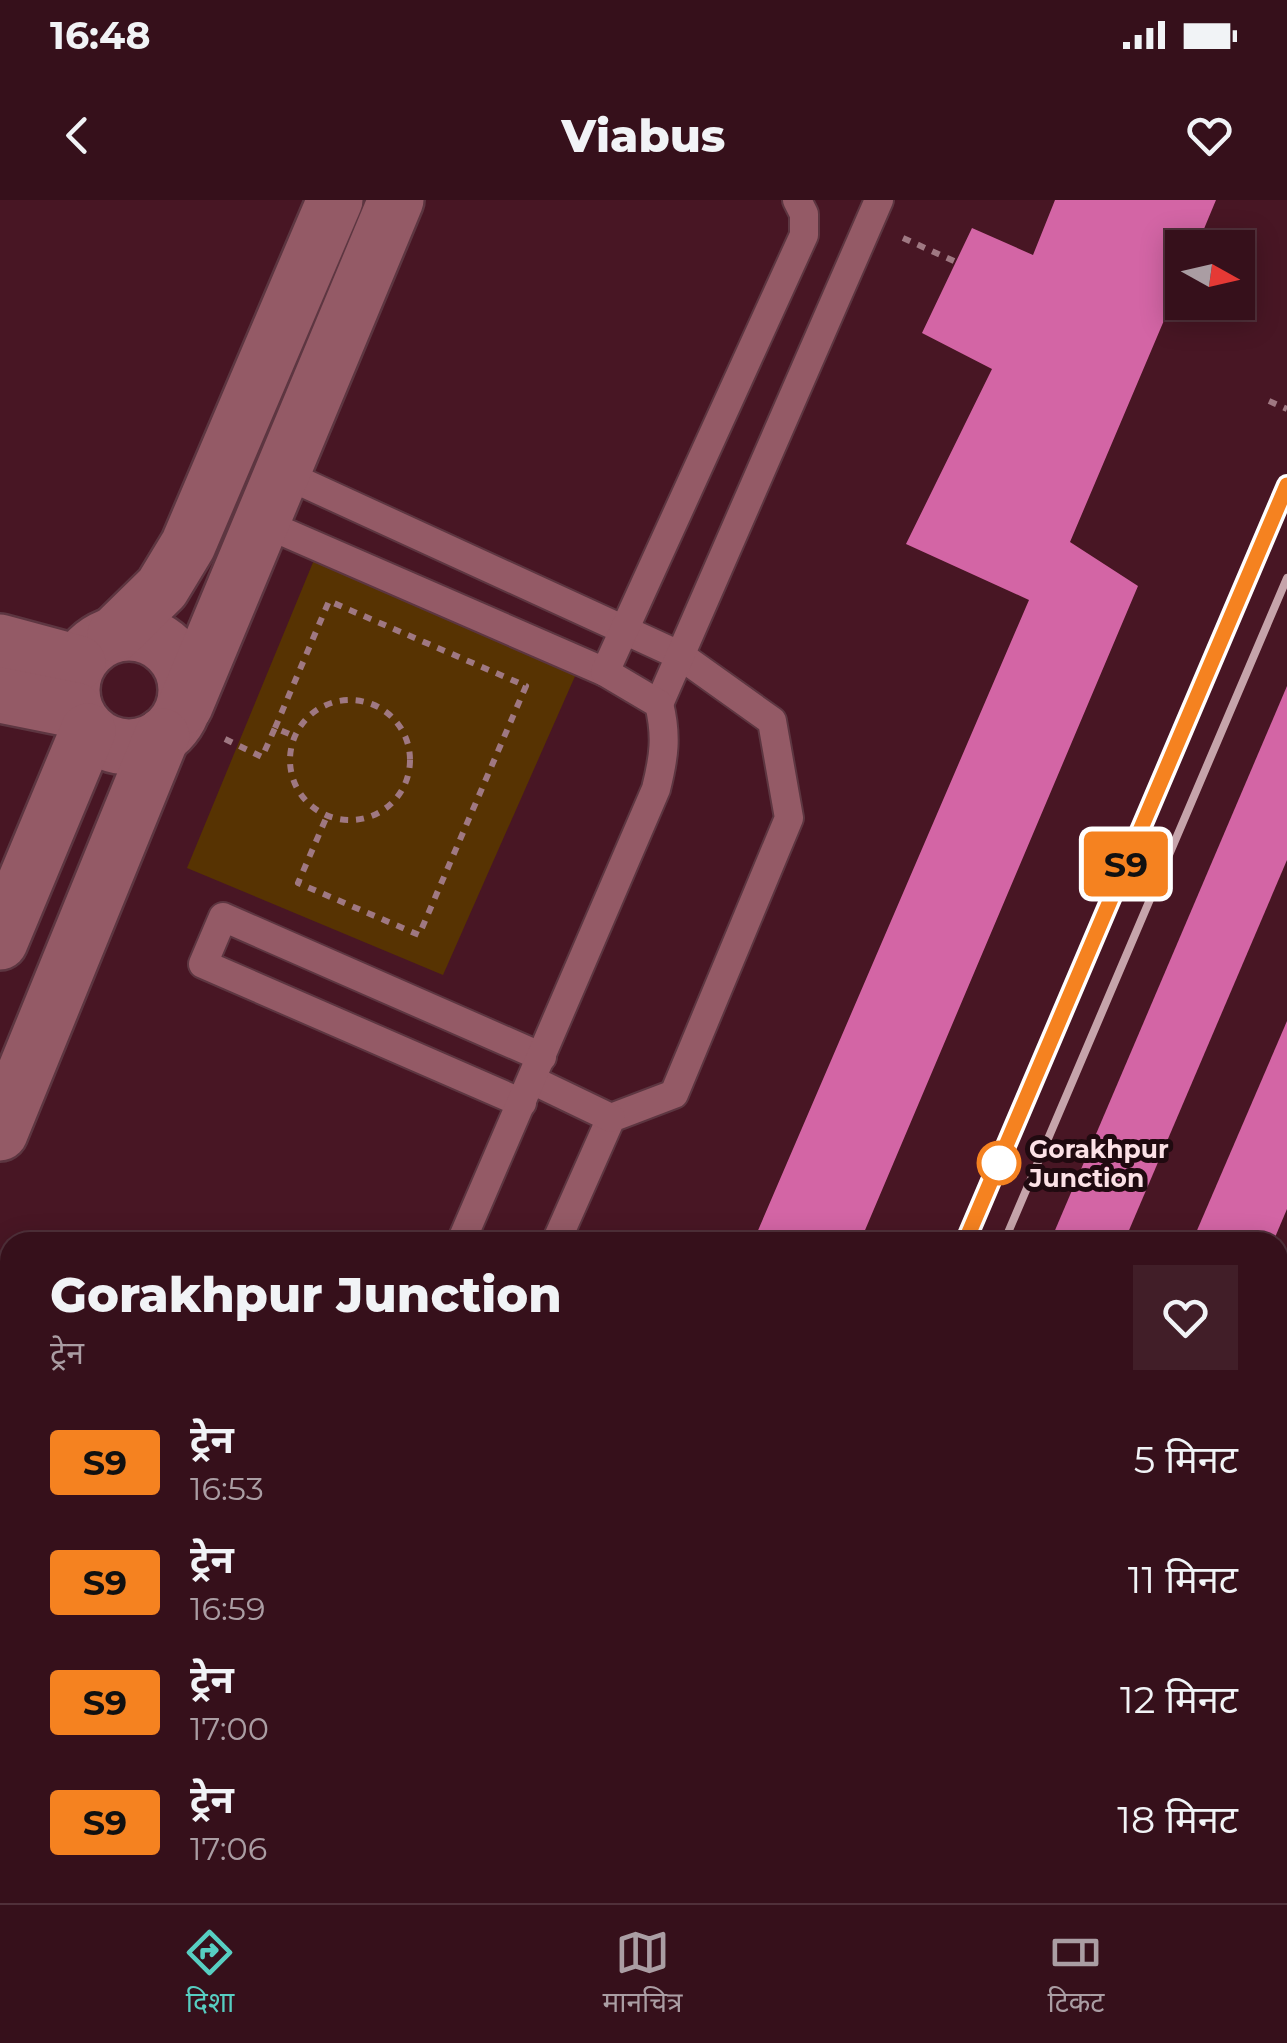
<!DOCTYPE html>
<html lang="hi">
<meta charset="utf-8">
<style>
body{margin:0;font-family:Montserrat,"Noto Sans Devanagari",sans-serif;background:#411e28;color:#f1f3f6;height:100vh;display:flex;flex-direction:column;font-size:38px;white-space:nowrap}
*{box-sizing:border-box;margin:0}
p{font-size:32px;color:#aa9da3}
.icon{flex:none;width:55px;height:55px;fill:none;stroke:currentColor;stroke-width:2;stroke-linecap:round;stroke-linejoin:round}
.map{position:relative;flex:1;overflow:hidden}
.drawer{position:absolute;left:0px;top:1032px;width:1288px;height:672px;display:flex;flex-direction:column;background:#36101b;border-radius:30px 30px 0 0;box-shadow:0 5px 25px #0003,0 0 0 2px #50303a}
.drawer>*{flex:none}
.badge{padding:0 20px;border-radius:8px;font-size:35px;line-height:65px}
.needle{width:65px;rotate:98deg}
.tools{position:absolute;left:1165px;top:30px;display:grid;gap:20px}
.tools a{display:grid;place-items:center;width:90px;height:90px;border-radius:0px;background:#36101b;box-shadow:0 5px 25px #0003,0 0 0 2px #50303a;font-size:50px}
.map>.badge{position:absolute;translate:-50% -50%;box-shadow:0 0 0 5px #fff}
.round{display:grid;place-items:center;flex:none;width:105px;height:105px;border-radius:0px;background:#411e28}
.head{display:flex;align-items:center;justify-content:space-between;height:170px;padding:0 50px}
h1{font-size:48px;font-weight:800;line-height:75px}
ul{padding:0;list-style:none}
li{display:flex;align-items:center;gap:30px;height:120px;padding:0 50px}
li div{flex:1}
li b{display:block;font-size:38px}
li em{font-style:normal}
li .badge{min-width:110px;font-weight:700;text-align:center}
.status{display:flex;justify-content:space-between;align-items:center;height:70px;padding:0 50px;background:#36101b;direction:ltr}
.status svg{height:28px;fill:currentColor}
header{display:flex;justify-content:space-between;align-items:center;height:130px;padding:0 50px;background:#36101b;font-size:45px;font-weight:800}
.tab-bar{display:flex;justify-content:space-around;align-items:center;height:140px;border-top:2px solid #50303a;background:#36101b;font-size:28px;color:#aa9da3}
.tab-bar a{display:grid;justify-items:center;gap:5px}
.tab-bar .on{color:#57cec2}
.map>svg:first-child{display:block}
.green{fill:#573302}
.building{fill:#d365a5}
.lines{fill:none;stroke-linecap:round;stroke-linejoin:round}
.lane-casing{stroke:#5d3641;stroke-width:32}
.secondary-casing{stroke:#5d3641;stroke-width:60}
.path{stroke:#9f7882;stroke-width:6;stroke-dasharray:8 8;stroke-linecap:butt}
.lane{stroke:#945a66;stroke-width:28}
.secondary{stroke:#945a66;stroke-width:55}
.rail{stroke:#c6a4ab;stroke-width:8}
.line-casing{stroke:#fff;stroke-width:22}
.line{stroke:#f58220;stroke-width:15}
.stop-dot{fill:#fff;stroke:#f58220;stroke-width:5}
.labels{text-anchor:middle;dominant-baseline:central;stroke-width:10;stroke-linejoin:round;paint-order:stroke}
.stop-label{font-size:25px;font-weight:bold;fill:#fce1e6;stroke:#200a10;text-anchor:start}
</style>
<div class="status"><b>16:48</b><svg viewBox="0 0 49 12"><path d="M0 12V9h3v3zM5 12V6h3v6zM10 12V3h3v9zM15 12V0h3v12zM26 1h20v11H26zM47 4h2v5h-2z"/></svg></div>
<header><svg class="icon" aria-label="back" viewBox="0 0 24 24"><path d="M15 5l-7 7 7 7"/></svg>Viabus<svg class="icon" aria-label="heart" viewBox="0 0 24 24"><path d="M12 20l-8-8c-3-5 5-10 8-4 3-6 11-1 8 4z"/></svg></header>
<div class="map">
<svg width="1287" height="1703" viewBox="0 0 1287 1703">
<rect width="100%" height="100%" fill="#481624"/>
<!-- green -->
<path class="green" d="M314,360L576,474L443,775L187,668Z"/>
<!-- building -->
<g class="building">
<path d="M1055,0H1216L1196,48H1182V78L1070,342L1138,386L860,1042H753L1029,400L906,344L992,169L922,133L972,28L1033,55Z"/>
<path d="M1287,486V660L1124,1042H1050Z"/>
<path d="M1287,821V1009L1273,1042H1192Z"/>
<path d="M771,1695H846L842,1703H768Z"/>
</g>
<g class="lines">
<!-- lane casing -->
<g class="lane-casing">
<g id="lane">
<path d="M282,273L681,456L772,521L789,618L674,894L611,918L556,1042"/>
<path d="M261,322L605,472"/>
<path d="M659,504L879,0"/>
<path d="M532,880L611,918"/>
<path d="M522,903L203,764L223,717L542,857"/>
<path d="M461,1042L656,589C664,557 667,536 659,504L605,472L804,35V14L797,0"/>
<path d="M169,1703L173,1695"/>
<path d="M263,1703L266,1695"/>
</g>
</g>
<!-- secondary casing -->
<g class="secondary-casing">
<g id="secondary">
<circle cx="129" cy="490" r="57"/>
<path d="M115,434L162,388L188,345L335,0"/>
<path d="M0,442L78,463"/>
<path d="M0,495L75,510"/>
<path d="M185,506L396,0"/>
<path d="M0,742L88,531"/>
<path d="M0,933L162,536"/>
</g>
</g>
<!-- path -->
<g class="path">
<path d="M903,38L956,62"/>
<path d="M1269,201L1287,209"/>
<circle cx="350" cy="560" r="60"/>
<path d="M275,528L329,401L526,486L419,735L298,683L327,616"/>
<path d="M225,539L262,557L275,528L294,536"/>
<path d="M615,1695L633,1703"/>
<path d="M947,1703L951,1695"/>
</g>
<!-- lane -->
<use href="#lane" class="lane"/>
<!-- secondary -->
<use href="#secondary" class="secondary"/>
<!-- rail -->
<g class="rail">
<path d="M965,1042L1287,285"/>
<path d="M1004,1042L1287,378"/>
<path d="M684,1703L687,1695"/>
<path d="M722,1703L725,1695"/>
</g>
</g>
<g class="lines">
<!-- line casing -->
<g class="line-casing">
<path id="line" d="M965,1042L1287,285"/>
</g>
<!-- line -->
<use href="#line" class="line"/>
</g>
<!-- markers -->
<circle class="stop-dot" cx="999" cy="963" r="20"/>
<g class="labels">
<!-- stop labels -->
<g class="stop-label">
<text x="1029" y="949">Gorakhpur<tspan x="1029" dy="29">Junction</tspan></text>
</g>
</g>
</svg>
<div class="tools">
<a><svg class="needle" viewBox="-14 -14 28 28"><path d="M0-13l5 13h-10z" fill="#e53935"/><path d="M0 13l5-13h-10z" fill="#aa9da3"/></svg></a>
</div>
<b class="badge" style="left:1126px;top:664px;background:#f58220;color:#111">S9</b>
<section class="drawer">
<div class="head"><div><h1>Gorakhpur Junction</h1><p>ट्रेन</p></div><a class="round"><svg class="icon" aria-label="heart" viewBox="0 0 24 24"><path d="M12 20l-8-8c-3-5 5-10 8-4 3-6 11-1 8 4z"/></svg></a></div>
<ul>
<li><span class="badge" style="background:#f58220;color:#111">S9</span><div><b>ट्रेन</b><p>16:53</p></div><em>5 मिनट</em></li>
<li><span class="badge" style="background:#f58220;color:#111">S9</span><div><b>ट्रेन</b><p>16:59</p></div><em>11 मिनट</em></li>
<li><span class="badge" style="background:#f58220;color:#111">S9</span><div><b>ट्रेन</b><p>17:00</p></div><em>12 मिनट</em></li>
<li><span class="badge" style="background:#f58220;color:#111">S9</span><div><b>ट्रेन</b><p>17:06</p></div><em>18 मिनट</em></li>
</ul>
</section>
</div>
<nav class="tab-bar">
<a class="on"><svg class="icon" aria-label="directions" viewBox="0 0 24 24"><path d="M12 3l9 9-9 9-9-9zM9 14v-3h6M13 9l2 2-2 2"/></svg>दिशा</a>
<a><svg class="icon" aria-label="map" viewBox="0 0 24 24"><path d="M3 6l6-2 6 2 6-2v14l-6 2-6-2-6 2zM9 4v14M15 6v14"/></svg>मानचित्र</a>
<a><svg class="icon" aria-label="tickets" viewBox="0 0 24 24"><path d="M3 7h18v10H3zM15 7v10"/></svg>टिकट</a>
</nav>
